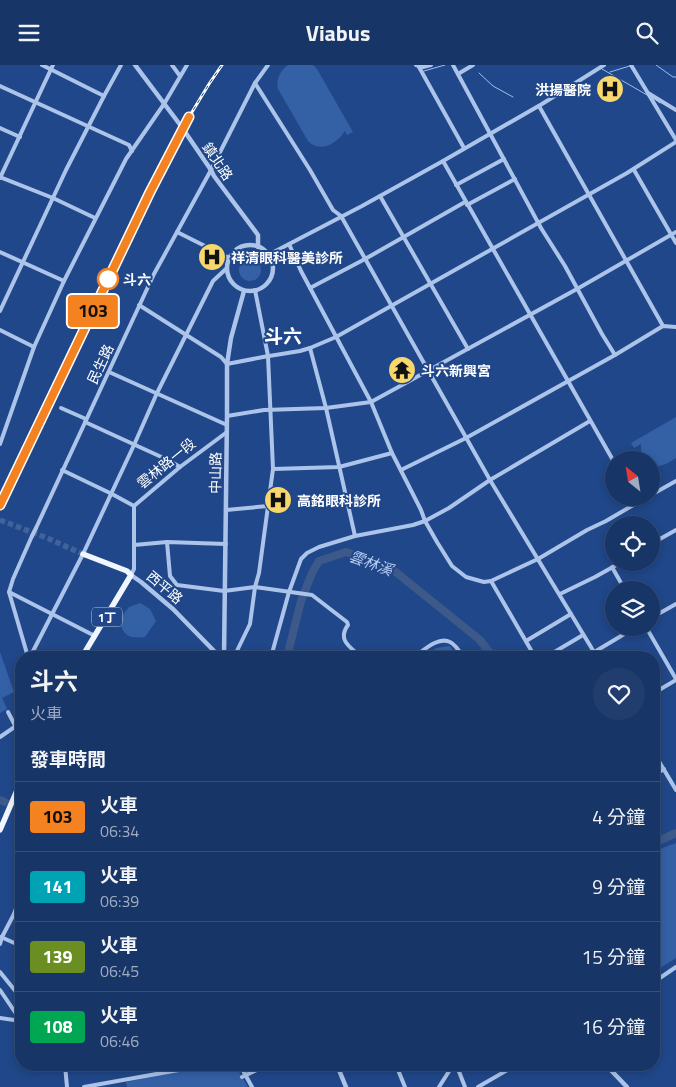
<!DOCTYPE html>
<html lang="zh-TW">
<meta charset="utf-8">
<style>
body{margin:0;font-family:"Titillium Web","Noto Sans TC",sans-serif;background:#213d6d;color:#f1f3f6;height:100vh;display:flex;flex-direction:column;font-size:19px;white-space:nowrap}
*{box-sizing:border-box;margin:0}
p{font-size:16px;color:#9fabc0}
.icon{flex:none;width:28px;height:28px;fill:none;stroke:currentColor;stroke-width:2;stroke-linecap:round;stroke-linejoin:round}
.map{position:relative;flex:1;overflow:hidden}
.side{position:absolute;left:15px;top:586px;width:645px;height:420px;display:flex;flex-direction:column;background:#183567;border-radius:20px;box-shadow:0 2px 8px #0003,0 0 0 1px #36507b}
.side>*{flex:none}
.badge{padding:0 10px;border-radius:4px;font-size:18px;line-height:32px}
.needle{width:32px;rotate:330deg}
.buttons{position:absolute;left:605px;top:386px;display:grid;gap:10px}
.buttons a{display:grid;place-items:center;width:55px;height:55px;border-radius:50%;background:#183567;box-shadow:0 2px 8px #0003,0 0 0 1px #36507b;font-size:25px}
.map>.badge{position:absolute;translate:-50% -50%;box-shadow:0 0 0 2px #fff}
h2{padding:0 15px;font-size:19px;line-height:45px}
.round{display:grid;place-items:center;flex:none;width:52px;height:52px;border-radius:26px;background:#213d6d}
.headline{display:flex;align-items:center;justify-content:space-between;height:85px;padding:0 15px}
h1{font-size:24px;font-weight:700;line-height:38px}
ul{padding:0;list-style:none}
li{display:flex;align-items:center;gap:15px;height:70px;padding:0 15px;border-top:1px solid #36507b}
li div{flex:1}
li b{display:block;font-size:19px}
li em{font-style:normal}
li .badge{min-width:55px;font-weight:700;text-align:center}
header{display:flex;justify-content:space-between;align-items:center;height:65px;padding:0 15px;background:#183567;font-size:22px;font-weight:700}
.map>svg:first-child{display:block}
.green{fill:#3460a6}
.lines{fill:none;stroke-linecap:round;stroke-linejoin:round}
.stream{stroke:#9fbeec;stroke-width:1}
.river{stroke:#3d5989;stroke-width:8}
.primary-tunnel{stroke:#41639b;stroke-width:5.5;stroke-dasharray:5.5 3;stroke-linecap:butt}
.minor{stroke:#acc4ea;stroke-width:4}
.tertiary{stroke:#acc4ea;stroke-width:4.5}
.primary{stroke:#f0f5fe;stroke-width:5.5}
.rail-casing{stroke:#fff;stroke-width:3}
.rail{stroke:#204789;stroke-width:1;stroke-dasharray:4;stroke-linecap:butt}
.minor-bridge{stroke:#acc4ea;stroke-width:4}
.line-casing{stroke:#fff;stroke-width:11}
.line{stroke:#f58220;stroke-width:8}
.stop-dot{fill:#fff;stroke:#f58220;stroke-width:2.5}
.labels{text-anchor:middle;dominant-baseline:central;stroke-width:4;stroke-linejoin:round;paint-order:stroke}
.shield{fill:#204789;stroke:#bcc8dc;stroke-width:1}
.shield-label{font-size:12px;font-weight:bold;fill:#fff}
.poi-label{font-size:14px;font-weight:bold;fill:#fff;stroke:#204789;text-anchor:start}
.street-label{font-size:14px;fill:#fff;stroke:#204789}
.stop-label{font-size:14px;font-weight:bold;fill:#fff;stroke:#204789;text-anchor:start}
.water-label{font-size:15px;font-style:italic;fill:#b7cef2;stroke:#204789}
.district-label{font-size:19px;font-weight:bold;fill:#fff;stroke:#204789}
</style>
<header><svg class="icon" aria-label="menu" viewBox="0 0 24 24"><path d="M4 6h16M4 12h16M4 18h16"/></svg>Viabus<svg class="icon" aria-label="search" viewBox="0 0 24 24"><circle cx="10" cy="10" r="6"/><path d="M15 15l6 6"/></svg></header>
<div class="map">
<svg width="676" height="1022" viewBox="0 0 676 1022">
<rect width="100%" height="100%" fill="#204789"/>
<!-- green -->
<g class="green">
<path d="M288,0H313L317,4L353,67L347,70L345,66C337,78 321,89 308,76L278,24C276,14 280,6 288,0Z"/>
<circle cx="250" cy="205" r="11"/>
<path d="M676,352V393C668,398 661,403 651,400V395H645C641,390 641,386 641,379L634,383L631,378Z"/>
<path d="M140,538L150,544L156,556L145,572C129,574 123,571 119,555L129,542Z"/>
<path d="M450,581L457,592H422L436,583Z"/>
<path d="M0,587L14,627L2,633L7,644L0,648Z"/>
<path d="M676,778V893L654,907V786Z"/>
<path d="M203,1000H235L248,1022H127L126,1017Z"/>
</g>
<g class="lines">
<!-- stream -->
<g class="stream">
<path d="M656,0L673,12H676"/>
<path d="M602,4L647,30"/>
<path d="M424,6L445,0"/>
<path d="M610,7L633,0"/>
<path d="M479,8L493,21L513,32"/>
<path d="M653,33L660,38"/>
</g>
<!-- river -->
<g class="river">
<path d="M287,592L301,536L312,508L319,496L346,487L373,496L392,504L480,575L493,592"/>
<path d="M0,735L5,737"/>
<path d="M654,778L676,768"/>
</g>
<!-- primary-tunnel -->
<path class="primary-tunnel" d="M0,455L47,473L83,489"/>
<!-- minor -->
<g class="minor">
<path d="M42,0L104,31"/>
<path d="M172,0L180,11"/>
<path d="M416,0L423,2L431,0"/>
<path d="M453,0L541,163L565,201L602,269L615,290"/>
<path d="M631,0L676,75"/>
<path d="M419,2L464,83"/>
<path d="M458,9L473,0"/>
<path d="M255,18L310,105L333,145L341,151L490,415L597,592"/>
<path d="M0,21C43,41 86,60 129,80L132,86"/>
<path d="M648,28L676,45"/>
<path d="M539,41L663,261"/>
<path d="M0,63L20,72"/>
<path d="M443,96L614,397"/>
<path d="M634,105L676,178"/>
<path d="M0,112L53,133L95,153"/>
<path d="M0,113L53,0"/>
<path d="M456,120L504,94"/>
<path d="M380,131L468,284"/>
<path d="M467,140L515,114"/>
<path d="M177,167L227,192H231"/>
<path d="M289,179L301,206L371,337L392,388L421,445L425,456L437,477L452,501L466,512L484,517L491,516L538,494L587,465L606,456L647,432"/>
<path d="M0,187L64,216"/>
<path d="M268,190L362,141L443,96L542,39L604,0"/>
<path d="M310,223L365,194L465,137"/>
<path d="M139,240L221,292L227,299L263,292L300,286L310,283L336,272L627,108L676,77"/>
<path d="M0,246L66,105L104,31L121,0"/>
<path d="M0,265L34,282"/>
<path d="M310,283L326,343L355,471"/>
<path d="M109,307L227,360"/>
<path d="M61,343L86,354"/>
<path d="M227,351L264,345L326,343L371,337L577,224L676,167"/>
<path d="M85,357L168,395L180,402"/>
<path d="M0,379L34,282L64,216L126,94L164,39L187,0"/>
<path d="M273,404L339,402L392,388"/>
<path d="M62,405L112,429L134,441"/>
<path d="M401,405L466,373L615,290L663,261L676,262"/>
<path d="M651,430L676,416"/>
<path d="M226,445L268,441"/>
<path d="M36,463L154,209L211,105L255,18L268,0"/>
<path d="M167,477L170,511L177,520L224,526L255,522L312,530L347,557L348,560C337,575 350,582 361,592"/>
<path d="M651,479L676,465"/>
<path d="M134,480L167,477L226,479"/>
<path d="M612,502L625,525"/>
<path d="M131,510L134,504V441L180,402L227,367"/>
<path d="M491,516L535,592"/>
<path d="M9,527L95,571"/>
<path d="M560,529L595,512L620,498"/>
<path d="M651,553L676,539"/>
<path d="M646,562L676,614"/>
<path d="M526,576L571,549"/>
<path d="M28,592L9,527L13,514L32,471"/>
<path d="M30,592L83,489L134,380L157,328L213,216L227,203"/>
<path d="M234,592L250,559L255,522L259,508L273,404L268,291L255,225"/>
<path d="M271,592L289,527L301,494L307,488L319,482L355,471L413,460L425,456L449,443L490,415L590,356"/>
<path d="M414,592C423,586 438,571 450,577C456,580 460,587 463,592"/>
<path d="M526,592L533,589"/>
<path d="M546,592L583,570"/>
<path d="M586,592L636,562"/>
<path d="M654,628L676,615"/>
<path d="M8,647L21,672"/>
<path d="M0,672L16,661"/>
<path d="M654,688L676,725"/>
<path d="M654,710L664,704"/>
<path d="M14,849L21,850"/>
<path d="M1,872L21,881"/>
<path d="M0,879L2,872L14,849L21,830"/>
<path d="M0,907L21,933"/>
<path d="M654,917L676,902"/>
<path d="M0,925L21,956"/>
<path d="M0,953L21,956"/>
<path d="M65,1000L67,1022"/>
<path d="M162,1000L163,1007"/>
<path d="M240,1000L252,1022"/>
<path d="M396,1000L405,1022"/>
<path d="M456,1000L458,1004L465,1022"/>
<path d="M242,1012L267,1000"/>
<path d="M84,1022L201,1001"/>
<path d="M439,1022L453,1000"/>
<path d="M478,1022L516,1000"/>
</g>
<!-- tertiary -->
<g class="tertiary">
<path d="M135,0L181,61L211,105L214,111L258,170V182"/>
<circle cx="250" cy="203" r="23"/>
<path d="M131,510L141,517L173,544L215,587L219,592"/>
<path d="M224,592L227,351V299L231,273L244,226"/>
<path d="M337,1000L346,1022"/>
<path d="M606,1000L627,1022"/>
</g>
<!-- primary -->
<g class="primary">
<path d="M82,592L131,510L127,506L83,489"/>
<path d="M0,765L21,716"/>
</g>
<!-- rail casing -->
<g class="rail-casing">
<path id="rail" d="M0,440L150,127L189,52L209,19L222,0"/>
</g>
<!-- rail -->
<use href="#rail" class="rail"/>
<!-- minor-bridge -->
<path class="minor-bridge" d="M32,471L36,463"/>
</g>
<g class="lines">
<!-- line casing -->
<g class="line-casing">
<path id="line" d="M0,440L150,127L189,52"/>
</g>
<!-- line -->
<use href="#line" class="line"/>
</g>
<!-- icons -->
<defs>
<g id="hospital-disc" transform="scale(1.4375)"><circle r="9.5" fill="#f8d86c" stroke="#204789"/><path d="M-5-5h3v3.5h4V-5h3V5h-3V1.5h-4V5h-3Z" fill="#111"/></g>
<g id="temple-disc" transform="scale(1.4375)"><circle r="9.5" fill="#f8d86c" stroke="#204789"/><path d="M0-6L5-2H3V0L6.5 2.5H4V6H1.5V3h-3V6H-4V2.5H-6.5L-3 0V-2H-5Z" fill="#111"/></g>
</defs>
<g fill-rule="evenodd">
<use href="#hospital-disc" x="610" y="24"/>
<use href="#hospital-disc" x="212" y="192"/>
<use href="#temple-disc" x="402" y="305"/>
<use href="#hospital-disc" x="278" y="435"/>
</g>
<!-- markers -->
<circle class="stop-dot" cx="108" cy="214" r="10"/>
<g class="labels">
<!-- shield labels -->
<rect class="shield" x="92" y="542.5" width="30" height="19" rx="4"/>
<g class="shield-label">
<text x="107" y="552">1丁</text>
</g>
<!-- poi labels -->
<g class="poi-label">
<text x="591" y="24" text-anchor="end">洪揚醫院</text>
<text x="231" y="192">祥清眼科醫美診所</text>
<text x="421" y="305">斗六新興宮</text>
<text x="297" y="435">高銘眼科診所</text>
</g>
<!-- street labels -->
<g class="street-label">
<text transform="translate(218 96) rotate(56)">鎮北路</text>
<text transform="translate(100 299) rotate(-65)">民生路</text>
<text transform="translate(166 398) rotate(-39)">雲林路一段</text>
<text transform="translate(215 408) rotate(-89)">中山路</text>
<text transform="translate(165 522) rotate(40)">西平路</text>
</g>
<!-- stop labels -->
<g class="stop-label">
<text x="123" y="214">斗六</text>
</g>
<!-- water labels -->
<g class="water-label">
<text transform="translate(371 498) rotate(20)">雲林溪</text>
</g>
<!-- district labels -->
<g class="district-label">
<text x="283" y="270">斗六</text>
</g>
</g>
</svg>
<div class="buttons">
<a><svg class="needle" viewBox="-14 -14 28 28"><path d="M0-13l5 13h-10z" fill="#e53935"/><path d="M0 13l5-13h-10z" fill="#9fabc0"/></svg></a>
<a><svg class="icon" aria-label="locate" viewBox="0 0 24 24"><circle cx="12" cy="12" r="6"/><path d="M12 2v4M12 18v4M2 12h4M18 12h4"/></svg></a>
<a><svg class="icon" aria-label="layers" viewBox="0 0 24 24"><path d="M12 4l9 5-9 5-9-5zM3 14l9 5 9-5"/></svg></a>
</div>
<b class="badge" style="left:93px;top:246px;background:#f58220;color:#111">103</b>
<section class="side">
<div class="headline"><div><h1>斗六</h1><p>火車</p></div><a class="round"><svg class="icon" aria-label="heart" viewBox="0 0 24 24"><path d="M12 20l-8-8c-3-5 5-10 8-4 3-6 11-1 8 4z"/></svg></a></div>
<h2>發車時間</h2>
<ul>
<li><span class="badge" style="background:#f58220;color:#111">103</span><div><b>火車</b><p>06:34</p></div><em>4 分鐘</em></li>
<li><span class="badge" style="background:#00a3b4;color:#fff">141</span><div><b>火車</b><p>06:39</p></div><em>9 分鐘</em></li>
<li><span class="badge" style="background:#6b8e23;color:#fff">139</span><div><b>火車</b><p>06:45</p></div><em>15 分鐘</em></li>
<li><span class="badge" style="background:#00a651;color:#fff">108</span><div><b>火車</b><p>06:46</p></div><em>16 分鐘</em></li>
</ul>
</section>
</div>
